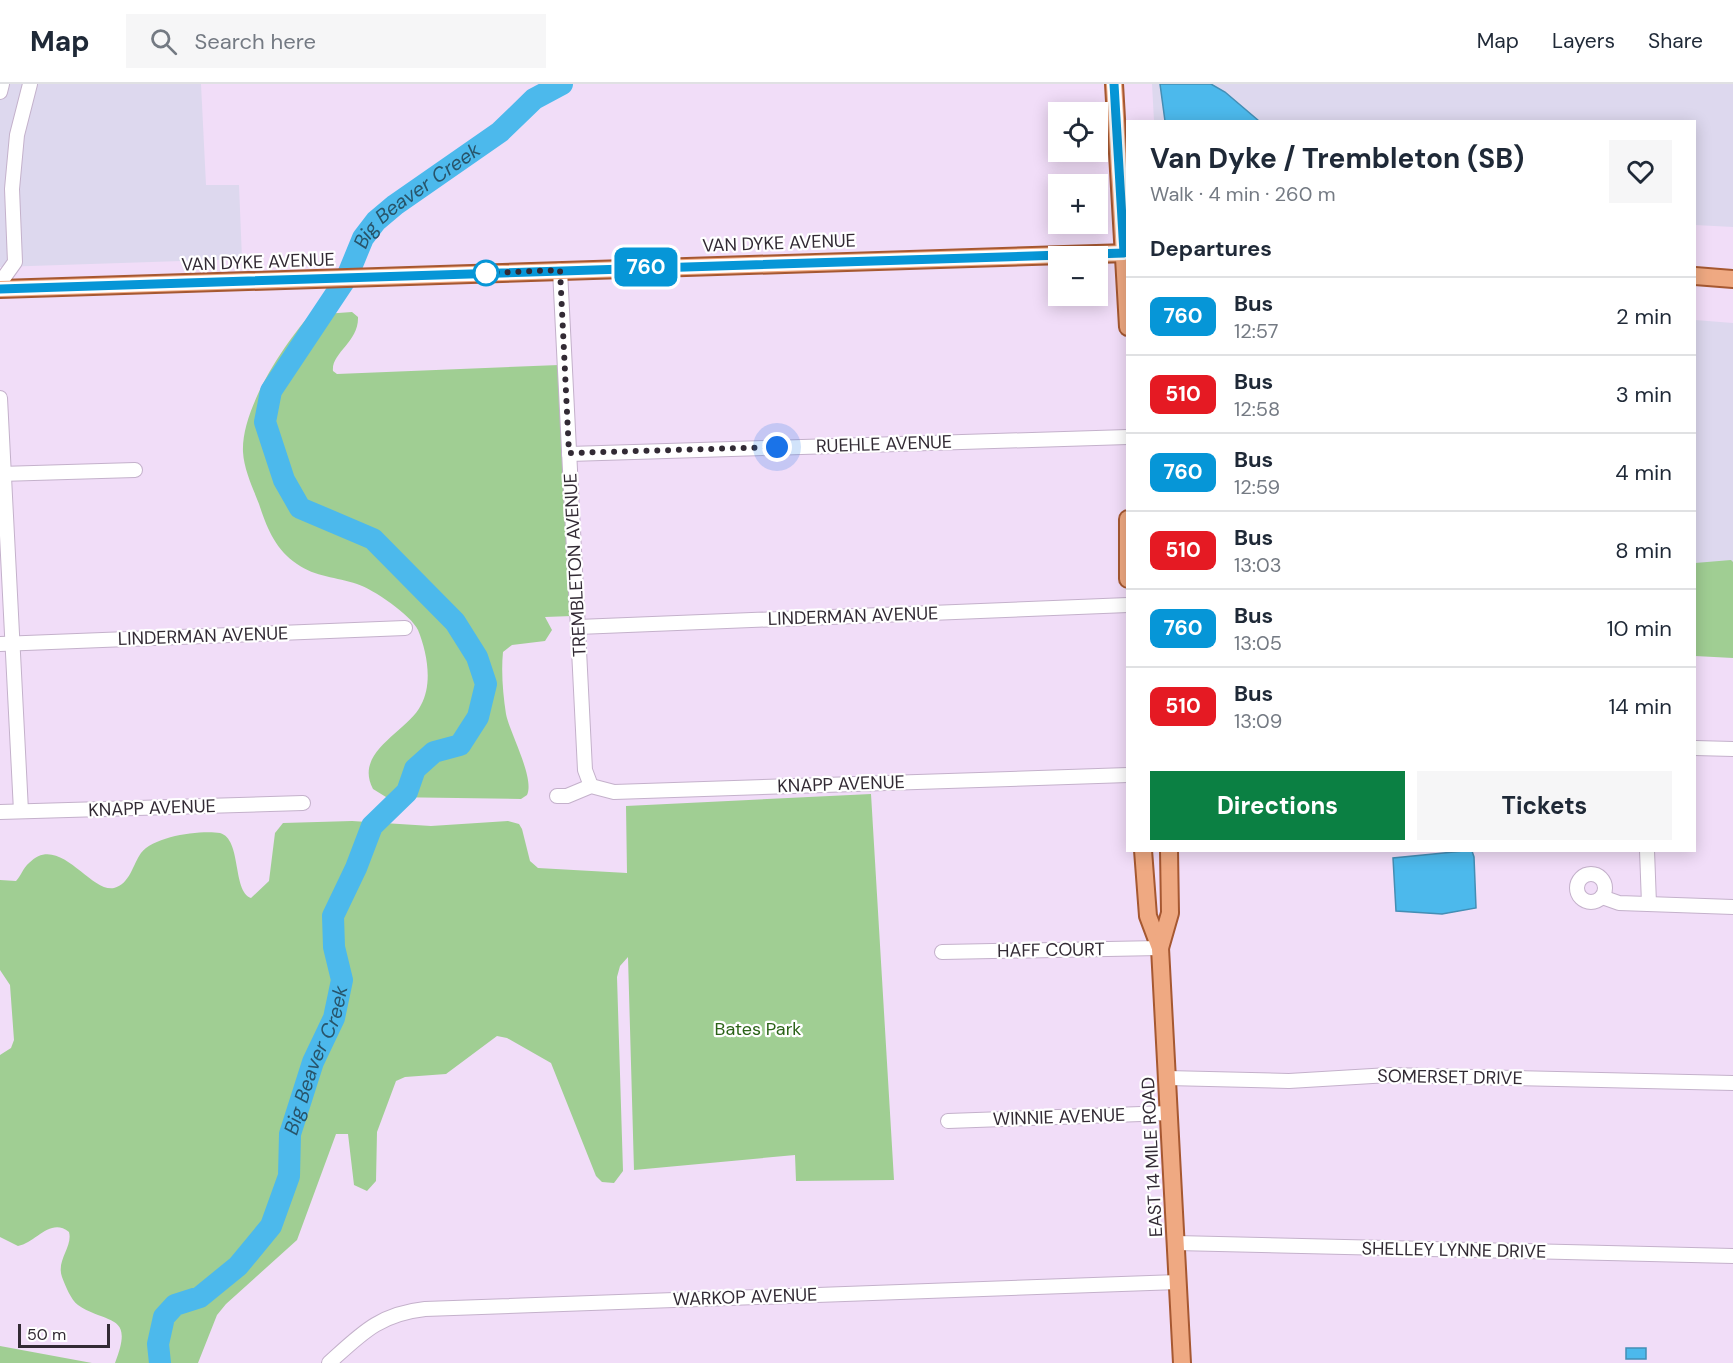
<!DOCTYPE html>
<meta charset="utf-8">
<style>
body{margin:0;font-family:"DM Sans",sans-serif;background:#f6f6f7;color:#1f2937;height:100vh;display:flex;flex-direction:column;font-size:22px;white-space:nowrap}
*{box-sizing:border-box;margin:0}
p{font-size:20px;color:#747a83}
.icon{flex:none;width:33px;height:33px;fill:none;stroke:currentColor;stroke-width:2;stroke-linecap:round;stroke-linejoin:round}
.map{position:relative;flex:1;overflow:hidden}
.details{position:absolute;left:1126px;top:36px;width:570px;height:732px;display:flex;flex-direction:column;background:#fff;border-radius:0px;box-shadow:0 3px 15px #0003}
.details>*{flex:none}
.badge{padding:0 12px;border-radius:9px;font-size:21px;line-height:39px}
.controls{position:absolute;left:1048px;top:18px;display:grid;gap:12px}
.controls a{display:grid;place-items:center;width:60px;height:60px;border-radius:0px;background:#fff;box-shadow:0 3px 15px #0003;font-size:30px}
.scale{position:absolute;left:18px;bottom:15px;width:92px;box-sizing:border-box;padding-left:6px;border:3px solid #322a34;border-top:0;font-size:16px;line-height:21px;white-space:nowrap;color:#322a34;-webkit-text-stroke:4px #fff;paint-order:stroke}
.you{position:absolute;width:30px;height:30px;margin:-15px;border:4px solid #fff;border-radius:50%;background:#1a73e8;box-shadow:0 0 0 9px #1a73e833}
.map>.badge{position:absolute;translate:-50% -50%;box-shadow:0 0 0 3px #fff}
h2{padding:0 24px;font-size:22px;line-height:54px}
.round{display:grid;place-items:center;flex:none;width:63px;height:63px;border-radius:0px;background:#f6f6f7}
.overview{display:flex;align-items:center;justify-content:space-between;height:102px;padding:0 24px}
h1{font-size:28px;font-weight:700;line-height:45px}
.action{display:flex;gap:12px;margin-top:auto;padding:12px 24px}
.action a{flex:1;height:69px;border-radius:0px;background:#0b8043;color:#fff;font-size:24px;font-weight:700;line-height:69px;text-align:center}
.action a+a{background:#f6f6f7;color:#1f2937}
ul{padding:0;list-style:none}
li{display:flex;align-items:center;gap:18px;height:78px;padding:0 24px;border-top:2px solid #e0e1e3}
li div{flex:1}
li b{display:block;font-size:22px}
li em{font-style:normal}
li .badge{min-width:66px;font-weight:700;text-align:center}
header{display:flex;align-items:center;gap:36px;box-sizing:border-box;height:84px;padding:0 30px;background:#fff;border-bottom:2px solid #e0e1e3}
header strong{font-size:28px}
nav{display:flex;gap:33px;margin-inline-start:auto;font-size:21px}
.search{width:420px;height:54px;background:#f6f6f7;display:flex;align-items:center;gap:15px;box-sizing:border-box;padding:0 21px;border-radius:0px;color:#747a83;font-size:22px}
.map>svg:first-child{display:block}
.commercial{fill:#ddd8ee}
.green{fill:#a0ce93}
.water{fill:#4cb9ec;stroke:#448eb5;stroke-width:1.5}
.lines{fill:none;stroke-linecap:round;stroke-linejoin:round}
.river{stroke:#4cb9ec;stroke-width:22}
.minor-casing{stroke:#c4b1cb;stroke-width:16}
.major-casing{stroke:#a65831;stroke-width:20}
.minor{stroke:#fff;stroke-width:14}
.major{stroke:#efa982;stroke-width:16}
.line-casing{stroke:#fff;stroke-width:14}
.line{stroke:#0696d7;stroke-width:9}
.walk{stroke:#322a34;stroke-width:6;stroke-dasharray:0 10.8}
.stop-dot{fill:#fff;stroke:#0696d7;stroke-width:3}
.labels{text-anchor:middle;dominant-baseline:central;stroke-width:4.5;stroke-linejoin:round;paint-order:stroke}
.street-label{font-size:18px;fill:#322a34;stroke:#fff}
.park-label{font-size:18px;fill:#2b6317;stroke:#fff}
.water-label{font-size:20px;font-style:italic;fill:#28546a;stroke:#fff}
</style>
<header>
<strong>Map</strong>
<div class="search"><svg class="icon" aria-label="search" viewBox="0 0 24 24"><circle cx="10" cy="10" r="6"/><path d="M15 15l6 6"/></svg>Search here</div>
<nav><a>Map</a><a>Layers</a><a>Share</a></nav>
</header>
<div class="map">
<svg width="1733" height="1279" viewBox="0 0 1733 1279">
<rect width="100%" height="100%" fill="#f1ddf8"/>
<!-- commercial -->
<g class="commercial">
<path d="M0,0H201L206,101H239L242,175L0,183Z"/>
<path d="M1152,0H1733V143L1695,141V38L1154,37Z"/>
<path d="M1695,236L1733,239V569L1695,567Z"/>
</g>
<!-- green -->
<g class="green">
<path d="M352,228L358,233C359,258 331,269 333,287L337,290L559,281L572,532L545,533L552,546L545,557L512,561L503,568C501,588 503,610 506,630C510,650 535,694 527,711L521,715L386,713L373,705C353,667 408,648 421,621C433,599 427,568 418,546C411,531 373,505 357,500C337,493 315,493 297,480C275,465 267,444 259,420C253,404 244,386 243,368C241,326 283,261 310,231Z"/>
<path d="M1731,476L1733,478V574L1695,572V479Z"/>
<path d="M871,710L894,1096L796,1097L795,1071L634,1086L628,873L620,882L617,893L623,1087L614,1099L602,1098L596,1092L551,979L507,954L497,952L446,990L405,993L396,997L377,1048L376,1097L367,1107L354,1101L348,1050H336L297,1156L226,1220L217,1231L198,1279H115C135,1228 107,1241 78,1221C71,1216 65,1201 62,1193C56,1176 73,1163 69,1148C50,1133 36,1159 18,1162L0,1153V971L11,964L14,956L10,901L0,886V796L16,797C21,792 23,784 29,779C59,748 90,809 114,804C130,800 133,780 141,769C154,752 200,746 220,749C242,755 232,807 251,814L269,797L275,749L283,739L352,737L431,742L508,737L519,740L522,745L530,777L538,784L627,789L626,722Z"/>
<path d="M0,1262L92,1279H0Z"/>
</g>
<!-- water -->
<g class="water">
<path d="M1160,0H1211L1225,8L1259,37H1165Z"/>
<path d="M1464,767H1472L1474,773L1476,824L1442,830L1396,827L1393,774Z"/>
<rect x="1626" y="1264" width="20" height="11"/>
</g>
<g class="lines">
<!-- river -->
<path class="river" id="s1" d="M160,1279L158,1260L164,1233L175,1221L200,1213L238,1182L271,1142L289,1092L290,1050L313,978L334,934L342,896L334,863L333,832L356,784L372,742L407,708L415,685L434,668L460,661L478,633L486,600L477,573L455,538L373,455L300,424L284,396L265,338L271,307L347,193L363,154L376,137L395,121L500,48L534,15L562,0"/>
<!-- minor casing -->
<g class="minor-casing">
<g id="minor">
<path d="M0,8L2,0"/>
<path d="M560,186L585,686L591,702"/>
<path d="M0,199L15,178L12,105L17,51L30,0"/>
<path d="M0,314L21,727"/>
<path d="M569,370L1128,353"/>
<path d="M0,390L135,386"/>
<path d="M578,543L1128,521"/>
<path d="M0,560L405,544"/>
<path d="M1695,664L1733,665"/>
<path d="M557,712H567L591,702L614,708L1128,691"/>
<path d="M0,728L303,719"/>
<path d="M1647,766L1649,820"/>
<circle cx="1591" cy="804" r="14"/>
<path d="M1602,813L1619,819L1733,823"/>
<path d="M942,868L1160,864"/>
<path d="M1167,994L1289,997L1389,991L1733,999"/>
<path d="M948,1037L1169,1029"/>
<path d="M1176,1159L1733,1172"/>
<path d="M329,1279C361,1250 379,1230 425,1225L1178,1198"/>
</g>
</g>
<!-- major casing -->
<g class="major-casing">
<g id="major">
<path d="M1114,0L1128,243"/>
<path d="M1695,192L1733,195"/>
<path d="M0,205L1128,169"/>
<path d="M1128,435V495"/>
<path d="M1143,766L1148,832L1160,864L1182,1279"/>
<path d="M1160,864L1170,829L1169,766"/>
</g>
</g>
<!-- minor -->
<use href="#minor" class="minor"/>
<!-- major -->
<use href="#major" class="major"/>
</g>
<g class="lines">
<!-- line casing -->
<g class="line-casing">
<path id="line" d="M0,205L1124,169L1114,0"/>
</g>
<!-- line -->
<use href="#line" class="line"/>
<!-- walk -->
<path class="walk" d="M486,189L560,186L569,369L777,363"/>
</g>
<!-- markers -->
<circle class="stop-dot" cx="486" cy="189" r="12"/>
<g class="labels">
<!-- street labels -->
<g class="street-label">
<text transform="translate(779 159) rotate(-2)">VAN DYKE AVENUE</text>
<text transform="translate(258 178) rotate(-2)">VAN DYKE AVENUE</text>
<text transform="translate(884 360) rotate(-2)">RUEHLE AVENUE</text>
<text transform="translate(575 481) rotate(-93)">TREMBLETON AVENUE</text>
<text transform="translate(853 532) rotate(-2)">LINDERMAN AVENUE</text>
<text transform="translate(203 552) rotate(-2)">LINDERMAN AVENUE</text>
<text transform="translate(841 700) rotate(-2)">KNAPP AVENUE</text>
<text transform="translate(152 724) rotate(-2)">KNAPP AVENUE</text>
<text transform="translate(1051 866) rotate(-1)">HAFF COURT</text>
<text transform="translate(1450 993) rotate(1)">SOMERSET DRIVE</text>
<text transform="translate(1059 1033) rotate(-2)">WINNIE AVENUE</text>
<text transform="translate(1152 1073) rotate(-93)">EAST 14 MILE ROAD</text>
<text transform="translate(1454 1166) rotate(1)">SHELLEY LYNNE DRIVE</text>
<text transform="translate(745 1213) rotate(-2)">WARKOP AVENUE</text>
</g>
<!-- park labels -->
<g class="park-label">
<text x="758" y="945">Bates Park</text>
</g>
<!-- water labels -->
<g class="water-label">
<text stroke="none"><textPath href="#s1" startOffset="1443">Big Beaver Creek</textPath></text>
<text stroke="none"><textPath href="#s1" startOffset="364">Big Beaver Creek</textPath></text>
</g>
</g>
</svg>
<div class="controls">
<a><svg class="icon" aria-label="locate" viewBox="0 0 24 24"><circle cx="12" cy="12" r="6"/><path d="M12 2v4M12 18v4M2 12h4M18 12h4"/></svg></a>
<a>+</a>
<a>−</a>
</div>
<div class="scale">50 m</div>
<div class="you" style="left:777px;top:363px"></div>
<b class="badge" style="left:646px;top:183px;background:#0696d7;color:#fff">760</b>
<section class="details">
<div class="overview"><div><h1>Van Dyke / Trembleton (SB)</h1><p>Walk · 4 min · 260 m</p></div><a class="round"><svg class="icon" aria-label="heart" viewBox="0 0 24 24"><path d="M12 20l-8-8c-3-5 5-10 8-4 3-6 11-1 8 4z"/></svg></a></div>
<h2>Departures</h2>
<ul>
<li><span class="badge" style="background:#0696d7;color:#fff">760</span><div><b>Bus</b><p>12:57</p></div><em>2 min</em></li>
<li><span class="badge" style="background:#e51a23;color:#fff">510</span><div><b>Bus</b><p>12:58</p></div><em>3 min</em></li>
<li><span class="badge" style="background:#0696d7;color:#fff">760</span><div><b>Bus</b><p>12:59</p></div><em>4 min</em></li>
<li><span class="badge" style="background:#e51a23;color:#fff">510</span><div><b>Bus</b><p>13:03</p></div><em>8 min</em></li>
<li><span class="badge" style="background:#0696d7;color:#fff">760</span><div><b>Bus</b><p>13:05</p></div><em>10 min</em></li>
<li><span class="badge" style="background:#e51a23;color:#fff">510</span><div><b>Bus</b><p>13:09</p></div><em>14 min</em></li>
</ul>
<div class="action"><a>Directions</a><a>Tickets</a></div>
</section>
</div>
